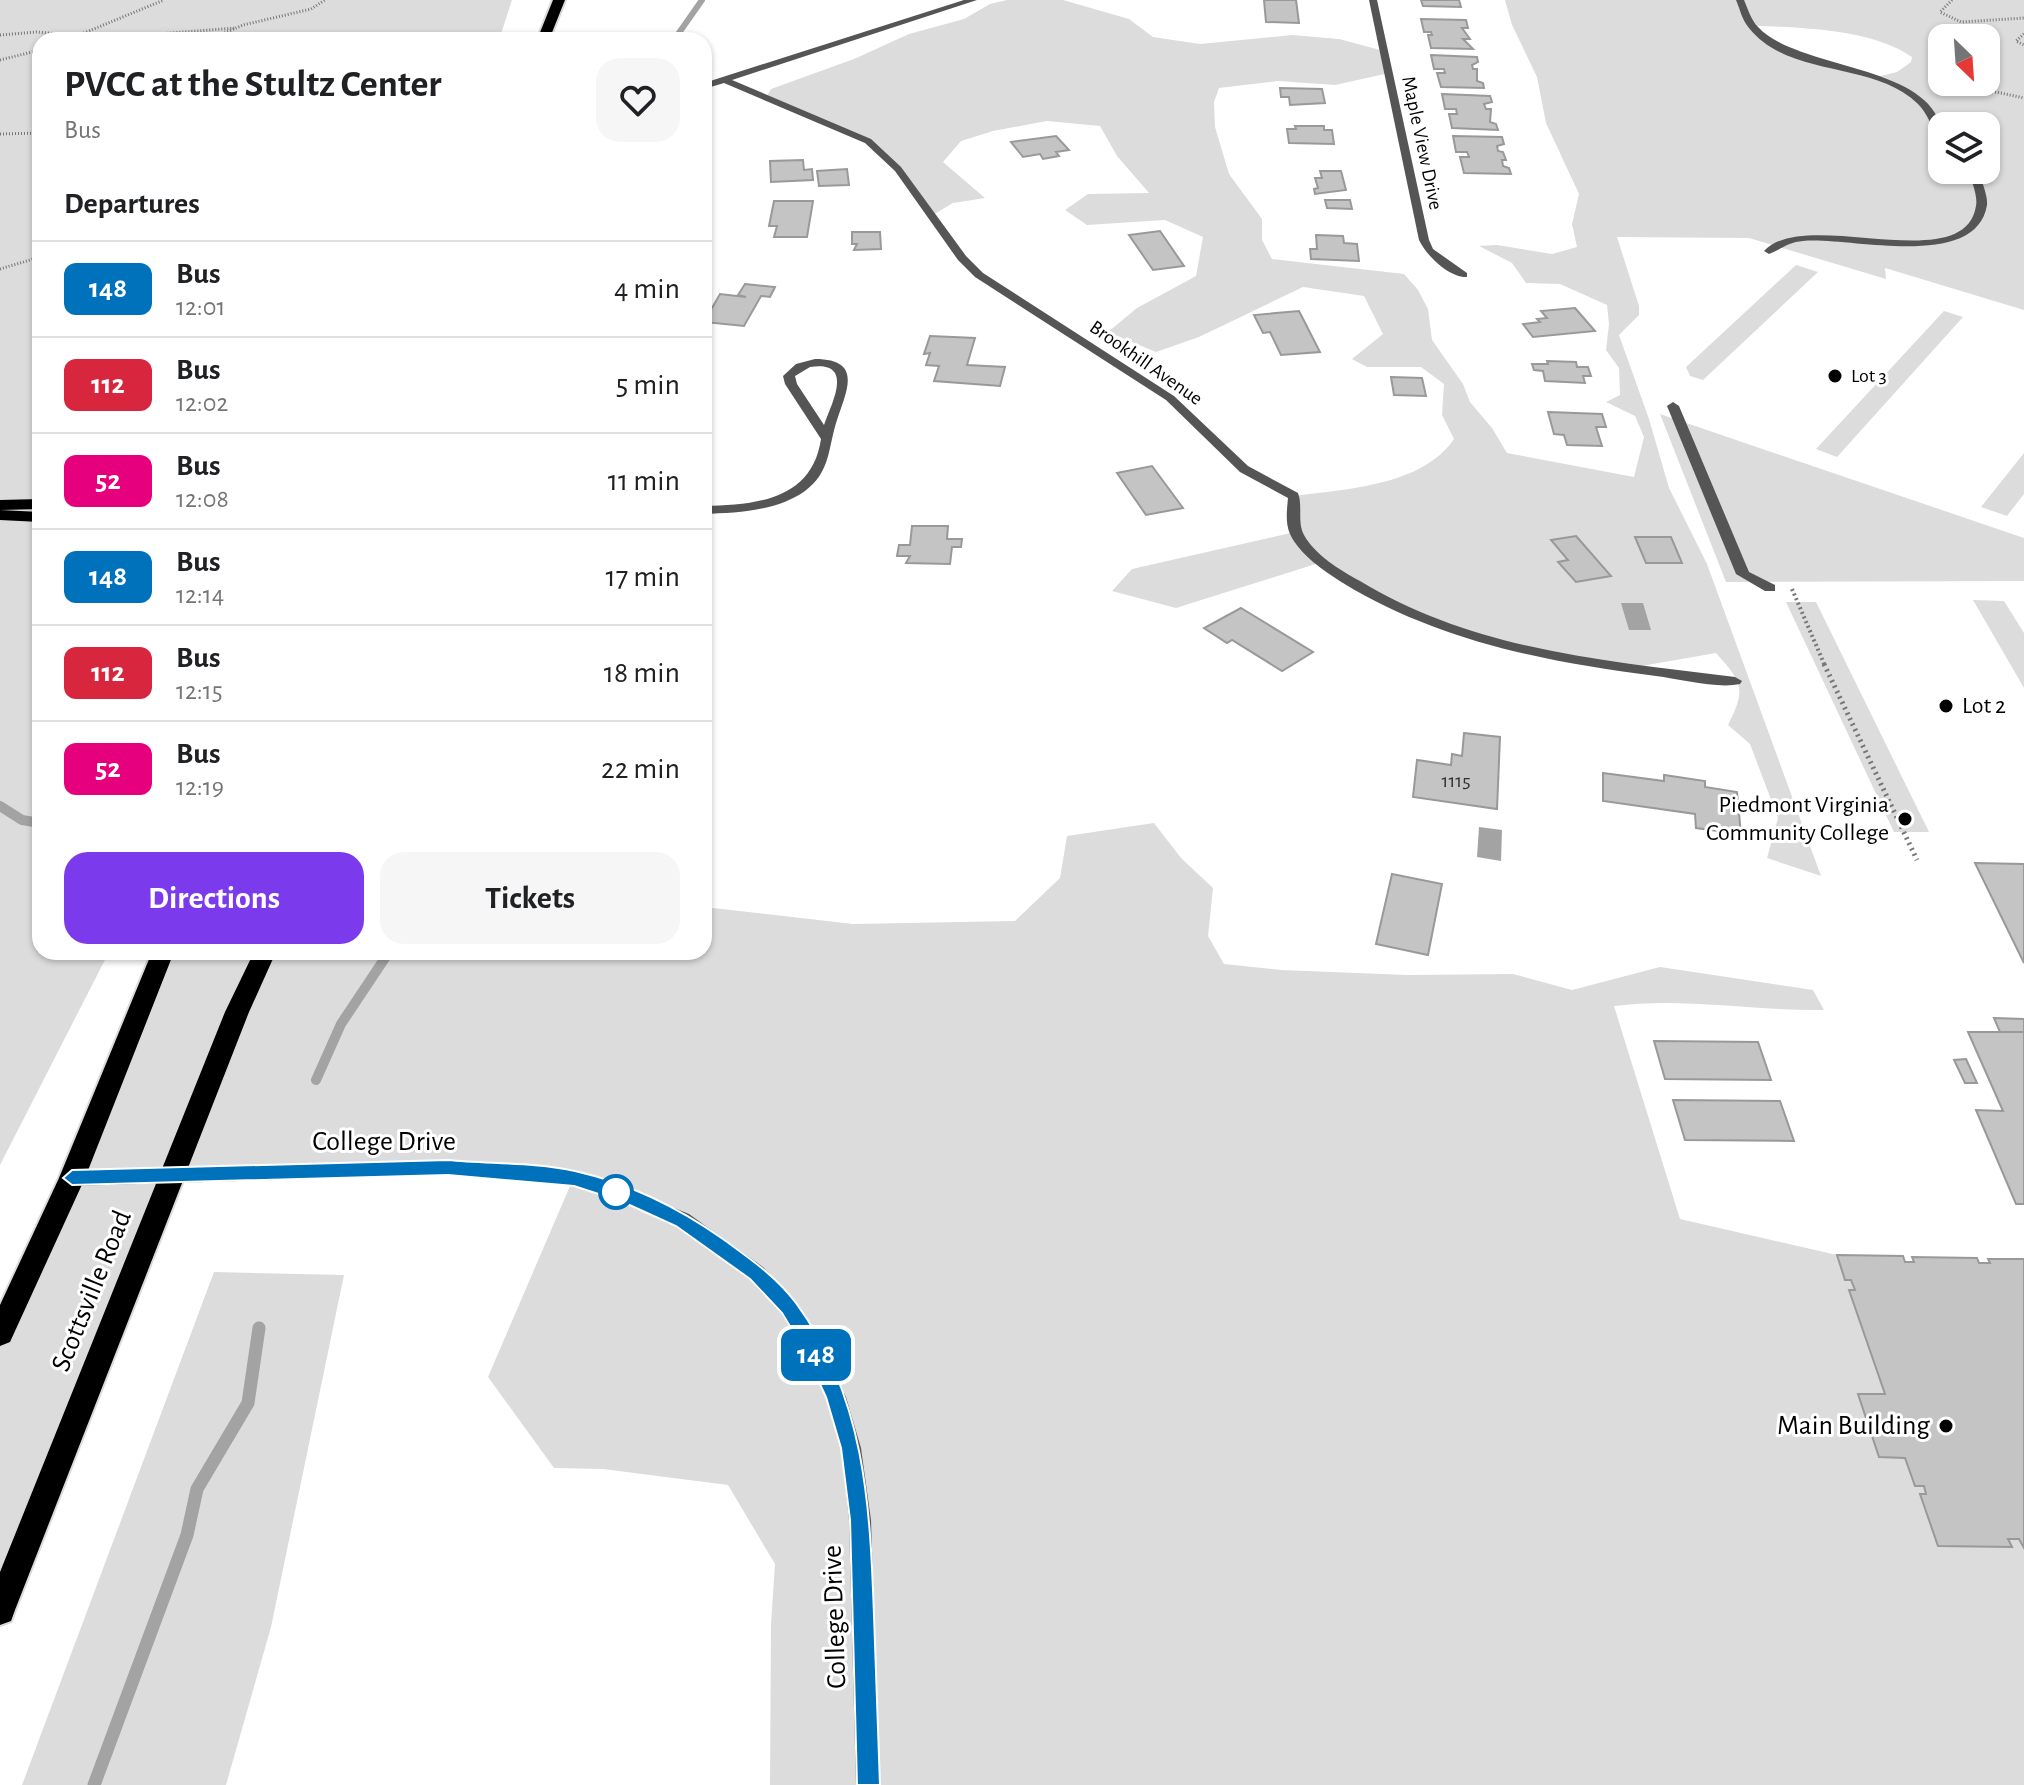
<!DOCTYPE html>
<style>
body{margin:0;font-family:"Alegreya Sans",sans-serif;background:#f6f6f6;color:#202124;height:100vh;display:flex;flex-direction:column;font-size:30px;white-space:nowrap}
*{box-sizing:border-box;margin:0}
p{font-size:26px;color:#757577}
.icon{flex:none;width:44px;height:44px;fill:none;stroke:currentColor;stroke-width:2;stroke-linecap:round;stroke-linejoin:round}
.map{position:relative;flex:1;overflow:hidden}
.drawer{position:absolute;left:32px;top:32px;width:680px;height:928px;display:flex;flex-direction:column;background:#fff;border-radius:24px;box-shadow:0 2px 6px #0004}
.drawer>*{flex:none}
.badge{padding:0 16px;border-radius:12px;font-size:28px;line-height:52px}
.needle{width:52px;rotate:155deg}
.fabs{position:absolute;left:1928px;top:24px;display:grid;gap:16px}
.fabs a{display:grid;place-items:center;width:72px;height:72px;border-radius:16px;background:#fff;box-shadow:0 2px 6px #0004;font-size:40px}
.map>.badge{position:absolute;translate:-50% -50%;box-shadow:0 0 0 4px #fff}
h2{padding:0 32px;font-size:30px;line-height:72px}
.round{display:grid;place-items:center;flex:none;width:84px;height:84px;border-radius:24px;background:#f6f6f6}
.summary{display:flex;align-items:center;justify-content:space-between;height:136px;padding:0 32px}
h1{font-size:38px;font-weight:700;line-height:60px}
.action{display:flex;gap:16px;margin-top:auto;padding:16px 32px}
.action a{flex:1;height:92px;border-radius:24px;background:#7c3aed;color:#fff;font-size:32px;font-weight:700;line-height:92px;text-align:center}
.action a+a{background:#f6f6f6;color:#202124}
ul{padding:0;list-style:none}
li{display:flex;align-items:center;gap:24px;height:96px;padding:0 32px;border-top:2px solid #e0e0e0}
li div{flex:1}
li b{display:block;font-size:30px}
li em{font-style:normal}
li .badge{min-width:88px;font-weight:700;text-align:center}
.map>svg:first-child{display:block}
.green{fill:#dcdcdc;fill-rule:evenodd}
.water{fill:#a3a3a3}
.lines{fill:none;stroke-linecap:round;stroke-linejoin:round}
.stream-far2{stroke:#a3a3a3;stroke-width:6}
.stream-far1{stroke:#a3a3a3;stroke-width:10}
.stream{stroke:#a3a3a3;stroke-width:13}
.building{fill:#c4c4c4;stroke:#999;stroke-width:2}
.primary-casing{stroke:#dbdbdb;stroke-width:4}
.trunk-casing{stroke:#dbdbdb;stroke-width:4}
.path-far2{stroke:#777;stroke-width:3;stroke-dasharray:1 2;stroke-linecap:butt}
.path-far1{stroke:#777;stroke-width:4;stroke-dasharray:2 3;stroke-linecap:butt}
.path{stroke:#777;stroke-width:5;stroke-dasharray:2 4;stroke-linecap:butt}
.service{fill:#555;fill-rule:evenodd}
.minor{fill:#555;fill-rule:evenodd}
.primary{fill:#000;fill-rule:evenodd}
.trunk{fill:#000;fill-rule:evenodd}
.line{fill:#0072bc;stroke:#fff;stroke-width:2}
.poi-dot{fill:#000;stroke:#fff;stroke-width:3}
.stop-dot{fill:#fff;stroke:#0072bc;stroke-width:4}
.labels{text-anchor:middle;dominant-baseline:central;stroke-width:6;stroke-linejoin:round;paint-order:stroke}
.far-street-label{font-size:20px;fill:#000;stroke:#fff}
.far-poi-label{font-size:20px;fill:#000;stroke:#fff;text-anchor:start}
.number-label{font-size:20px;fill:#313131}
.poi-label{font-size:24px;fill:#000;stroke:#fff;text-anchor:start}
.near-street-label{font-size:28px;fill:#000;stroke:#fff}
.near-poi-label{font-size:28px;fill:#000;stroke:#fff;text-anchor:end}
</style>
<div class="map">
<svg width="2024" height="1785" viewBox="0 0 2024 1785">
<rect width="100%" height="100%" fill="#fff"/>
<!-- green -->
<g class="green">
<path d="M0,0H512L499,40H40V952H109L0,1165Z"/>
<path d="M1007,0H1063L1129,19L1153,37L1200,44L1292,35L1339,39L1384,51L1389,73L1335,85L1278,81L1219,88L1214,102L1215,127L1229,174L1262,219V240L1272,259L1404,274L1418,290L1428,309L1432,340L1463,384L1470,402L1492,428L1507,453L1634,477L1644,437L1635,416L1606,402L1620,395L1619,368L1606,350L1609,324L1607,305L1560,284L1526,283L1512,263L1479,246L1497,245L1552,254L1577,247L1572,224L1579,194L1546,123L1537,77L1512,25L1505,0H2024V310L1885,268L1886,279L1749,238L1617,237L1639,306V315L1619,335L1649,419L1669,488L1707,564L1821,876L1767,858L1778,818L1750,744L1728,725C1746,689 1743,683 1716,653L1630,668L1542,652L1418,618L1322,562L1176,608L1112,591L1132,569L1295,532L1294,496C1346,489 1422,486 1454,439L1442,415L1444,384L1421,367H1367L1352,359L1383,334L1364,296L1303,287L1199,337L1156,352L1108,332L1137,308L1196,276L1203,237L1165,220L1087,225L1065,210L1088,194L1149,193L1117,156L1100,126L1047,121L993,131L961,141L943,162L985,198L953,203L931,216L905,179L868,141L765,99L771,89L854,59L909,34L964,19L990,4ZM1753,26C1801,27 1872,29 1912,57L1911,62L1897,72L1872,78L1768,39ZM1942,38H1986V82H1942ZM1942,126H1986V170H1942Z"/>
<path d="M1796,265L1818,272L1703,380L1690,376L1686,367Z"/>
<path d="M1944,311L1963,317L1837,457L1816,449Z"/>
<path d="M1660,414L2024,538V581L1726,582Z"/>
<path d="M2024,453V494L2007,516L1981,507Z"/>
<path d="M1973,600L2004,601L2024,633V688Z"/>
<path d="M1786,602H1816L1929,832H1894Z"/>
<path d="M1154,823L1181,858L1213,888L1208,936L1224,964L1281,970L1407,975L1513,974L1572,990L1660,967L1813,990L1824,1010C1755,1011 1682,997 1614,1006L1680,1219L1837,1255L1845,1280H1851L1855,1290L1849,1291L1885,1394L2024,1477V1785H770L771,1624L775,1564L728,1485L603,1469L554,1468L488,1377L573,1179L448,1168L172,1176L0,1610V1334L163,952H704V907L853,924L1015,921L1060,878L1067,836Z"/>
<path d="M214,1272L344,1275L271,1627L226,1785H22Z"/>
</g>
<!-- water -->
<g class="water">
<path d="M1621,603H1643L1651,630H1629Z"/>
<path d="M1479,827L1502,830L1501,861L1477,857Z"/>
</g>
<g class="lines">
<!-- stream-far2 -->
<path class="stream-far2" d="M674,40L702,0"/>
<!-- stream-far1 -->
<g class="stream-far1">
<path d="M0,806L22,820L40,823"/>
<path d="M316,1080L341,1024L389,952"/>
</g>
<!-- stream -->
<path class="stream" d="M94,1785L187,1535L197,1489L248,1403L259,1328"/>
</g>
<!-- building -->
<g class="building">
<path d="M1264,0H1296L1299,23L1266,22Z"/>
<path d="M1421,0H1459L1461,7L1423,6Z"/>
<path d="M1421,19L1466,20L1468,28H1462L1470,39H1463L1473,49L1431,48L1428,35H1432L1431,32H1424Z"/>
<path d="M1431,55L1477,57L1478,62L1472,65L1473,69H1477V81L1483,83L1484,88L1441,87L1437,73H1445L1444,69H1434Z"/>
<path d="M1280,88L1322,89L1325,103L1290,105L1289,97H1281Z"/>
<path d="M1442,94L1490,96L1492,102L1484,104L1486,109H1491L1490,122L1496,124L1498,130L1452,128L1449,114H1457L1456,109H1445Z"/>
<path d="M1295,126H1324V130H1332L1334,144L1289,143L1287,129H1296Z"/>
<path d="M1056,136L1069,150L1056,152L1059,156L1043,159L1040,154L1023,157L1011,142Z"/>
<path d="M1453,136L1502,137L1504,144L1497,146L1498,151L1503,152L1506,160H1502L1503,166L1509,168L1511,174L1464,173L1460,157H1469L1467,152H1456Z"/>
<path d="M803,160L804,170L812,169L813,180L771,182L770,161Z"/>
<path d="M847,169L849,185L819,186L817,171Z"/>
<path d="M1320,171H1341L1346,190L1315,194L1314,189L1318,188L1315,178H1322Z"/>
<path d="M1325,200H1350L1352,209L1327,208Z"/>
<path d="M774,201H813L807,237H774L777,226H769Z"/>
<path d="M1160,231L1184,266L1153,270L1129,235Z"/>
<path d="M852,232H880L881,249L854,250L857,244H852Z"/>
<path d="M1316,235L1343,236L1344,243L1357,244L1359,261L1311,259L1310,249H1317Z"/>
<path d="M745,284L775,287L770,297L761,296L744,326L704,322L720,294L746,297L738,295Z"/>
<path d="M1575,308L1595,331L1533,337L1523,324L1540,322L1537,319L1547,318L1541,311Z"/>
<path d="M1299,311L1320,352L1281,355L1270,332L1263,333L1254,315Z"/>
<path d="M930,336L975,338L967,365L1005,367L1000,386L934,381L939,366L926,365L930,353L924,354Z"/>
<path d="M1547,361L1576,362L1577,367H1588L1591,376H1583L1585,383L1545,381L1543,371L1534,370L1532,364H1548Z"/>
<path d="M1391,377L1422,378L1426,396L1394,395Z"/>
<path d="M1548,412L1602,414L1606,427H1596L1602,446L1567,445L1564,435L1554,434Z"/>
<path d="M1152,466L1183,508L1146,515L1117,473Z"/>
<path d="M912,526H948L947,539H962L961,547H952L950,564L906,563L910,556H897L899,545H910Z"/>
<path d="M1576,536L1611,576L1576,582L1558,562L1568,560L1551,540Z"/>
<path d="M1635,537H1671L1682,563H1646Z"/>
<path d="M1241,608L1313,652L1282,671L1232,640L1227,643L1204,628Z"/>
<path d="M1464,733L1500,737L1497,809L1413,797L1417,760L1451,765L1452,754L1462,756Z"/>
<path d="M1603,773L1664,781V775L1705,781V787L1737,792L1741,834L1696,828L1695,814L1603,801Z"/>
<path d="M1975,863L2024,864V963Z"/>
<path d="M1392,874L1442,884L1428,955L1376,944Z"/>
<path d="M1994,1018L2024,1019V1032H2000Z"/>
<path d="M1968,1032H2024V1204H2016L1976,1110L2003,1111Z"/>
<path d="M1654,1041L1758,1042L1771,1080L1665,1079Z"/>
<path d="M1966,1059L1977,1083H1965L1954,1060Z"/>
<path d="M1673,1100L1780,1101L1794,1141L1685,1140Z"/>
<path d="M1837,1255L1903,1256L1905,1262H1914L1912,1257L1977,1258L1979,1263H1990L1988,1259H2024V1548L2019,1539H2008L2012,1547L1938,1546L1920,1494H1926L1924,1486H1915L1905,1458L1879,1457L1858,1394H1885L1849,1290H1855L1851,1280H1845Z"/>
</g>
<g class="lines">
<!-- primary casing -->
<g class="primary-casing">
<path id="primary" d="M40,499V509L0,510V500Z"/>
</g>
<!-- trunk casing -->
<g class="trunk-casing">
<g id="trunk">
<path d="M553,0H565L549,40H537Z"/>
<path d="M0,510L40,512V522L0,520Z"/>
<path d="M152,952H174L85,1178L10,1342L0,1346V1305L59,1178Z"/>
<path d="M254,952H276L249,1012L15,1610L11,1621L0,1625V1572L225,1012Z"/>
</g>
</g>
<!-- path-far2 -->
<g class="path-far2">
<path d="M1952,0L1940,12L1961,22L2024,18"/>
<path d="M2024,34L2016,41L2024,45"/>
<path d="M0,35L36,32L105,38L236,28"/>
<path d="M67,40L164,0"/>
<path d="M208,40L243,25L311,9L325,0"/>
<path d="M0,60L40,50"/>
<path d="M1938,91L1996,92L2024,98"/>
<path d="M0,134L40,133"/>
<path d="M0,269L40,257"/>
</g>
<!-- path-far1 -->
<path class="path-far1" d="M1792,589L1825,666"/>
<!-- path -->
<path class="path" d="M1824,664L1917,860"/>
<!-- service -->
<g class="service">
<path d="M1736,0H1744C1748,9 1751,20 1758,27C1800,72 1942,63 1942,139L1937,136C1931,125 1927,113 1918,104C1873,60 1790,79 1749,28C1742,20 1740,9 1736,0Z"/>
<path d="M1968,170H1978C1981,180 1988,195 1987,205C1976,272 1847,236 1803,241C1789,242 1781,249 1769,254L1764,251C1805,206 1964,279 1976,206C1978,195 1971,180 1968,170Z"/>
<path d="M1673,402L1679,406L1749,572L1775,585V591H1765L1736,574L1667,406Z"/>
</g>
<!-- minor -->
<g class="minor">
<path d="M964,0H977L732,80L871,139L901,167L966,256L983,273L1174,396L1248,466L1298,493C1303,506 1297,522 1304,535C1315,555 1340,570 1360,581C1473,650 1606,661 1735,677L1742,681L1740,684C1718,689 1679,679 1656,676C1546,662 1438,641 1343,583C1324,571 1300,555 1290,534C1285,523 1287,509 1288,498L1240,472L1166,400L975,277L958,260L895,171L865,143L724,83L704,89V83Z"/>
<path d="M1369,0H1377L1429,240L1433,249L1467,273V277C1449,278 1426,255 1419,240Z"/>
<path d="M815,359C864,359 846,392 837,420C828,447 831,472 805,491C777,511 737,513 704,514V506C756,505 812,500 821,439L785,384L783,376L796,364ZM810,367C856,360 831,404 824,425L797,384L795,376Z"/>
<path d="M448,1161L574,1170L636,1192L689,1214L763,1267L795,1301L817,1336L846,1397L861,1448L871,1520L880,1785H856L849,1520L841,1448L826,1397L803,1348L781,1313L749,1279L675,1226L622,1202L574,1186L448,1175L72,1186L65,1183L63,1178L65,1173L72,1170Z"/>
</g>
<!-- primary -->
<use href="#primary" class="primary"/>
<!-- trunk -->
<use href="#trunk" class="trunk"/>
</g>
<!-- line -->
<path class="line" d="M448,1160C488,1164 536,1162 575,1171C628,1183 679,1208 723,1239C749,1258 776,1276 796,1303C865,1397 870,1504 874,1615C876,1672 878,1728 880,1785H857L850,1520L841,1448L826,1397L803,1348L782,1313L750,1279L676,1226L623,1202L574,1186L448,1175L72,1185L63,1178L72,1170Z"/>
<!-- markers -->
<g class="poi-dot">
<circle cx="1835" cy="376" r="8"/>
<circle cx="1946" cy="706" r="8"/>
<circle cx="1905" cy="819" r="8"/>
<circle cx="1946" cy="1426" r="8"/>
</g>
<circle class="stop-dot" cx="616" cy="1192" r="16"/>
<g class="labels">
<!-- far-street labels -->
<g class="far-street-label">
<text transform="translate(1422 143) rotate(78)">Maple View Drive</text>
<text transform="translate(1146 363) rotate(35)">Brookhill Avenue</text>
</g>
<!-- far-poi labels -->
<g class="far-poi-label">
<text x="1851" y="376">Lot 3</text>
</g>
<!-- number labels -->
<g class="number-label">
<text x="1456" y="781">1115</text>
</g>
<!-- poi labels -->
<g class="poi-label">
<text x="1962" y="706">Lot 2</text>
<text x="1889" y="805" text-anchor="end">Piedmont Virginia<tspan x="1889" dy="28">Community College</tspan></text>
</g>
<!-- near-street labels -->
<g class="near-street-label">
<text x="384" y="1142">College Drive</text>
<text transform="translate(92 1291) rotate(-68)">Scottsville Road</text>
<text transform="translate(835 1617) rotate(-92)">College Drive</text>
</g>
<!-- near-poi labels -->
<g class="near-poi-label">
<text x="1930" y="1426">Main Building</text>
</g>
</g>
</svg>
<div class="fabs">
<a><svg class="needle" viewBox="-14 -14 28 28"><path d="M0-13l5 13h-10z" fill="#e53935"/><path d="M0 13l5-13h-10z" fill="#757577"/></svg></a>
<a><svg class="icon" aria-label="layers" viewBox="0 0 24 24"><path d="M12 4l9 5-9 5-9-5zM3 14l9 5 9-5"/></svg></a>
</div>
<b class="badge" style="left:816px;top:1355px;background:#0072bc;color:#fff">148</b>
<section class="drawer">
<div class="summary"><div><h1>PVCC at the Stultz Center</h1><p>Bus</p></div><a class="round"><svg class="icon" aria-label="heart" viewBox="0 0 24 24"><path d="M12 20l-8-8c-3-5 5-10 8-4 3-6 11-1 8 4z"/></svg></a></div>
<h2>Departures</h2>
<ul>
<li><span class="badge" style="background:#0072bc;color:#fff">148</span><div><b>Bus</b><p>12:01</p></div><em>4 min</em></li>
<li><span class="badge" style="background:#d7263d;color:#fff">112</span><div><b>Bus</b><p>12:02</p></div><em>5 min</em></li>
<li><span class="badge" style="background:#e6007e;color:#fff">52</span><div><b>Bus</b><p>12:08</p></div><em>11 min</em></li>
<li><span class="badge" style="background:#0072bc;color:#fff">148</span><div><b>Bus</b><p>12:14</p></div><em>17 min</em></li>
<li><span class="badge" style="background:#d7263d;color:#fff">112</span><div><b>Bus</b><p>12:15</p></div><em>18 min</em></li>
<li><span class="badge" style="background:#e6007e;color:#fff">52</span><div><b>Bus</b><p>12:19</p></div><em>22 min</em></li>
</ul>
<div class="action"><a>Directions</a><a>Tickets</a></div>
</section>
</div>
